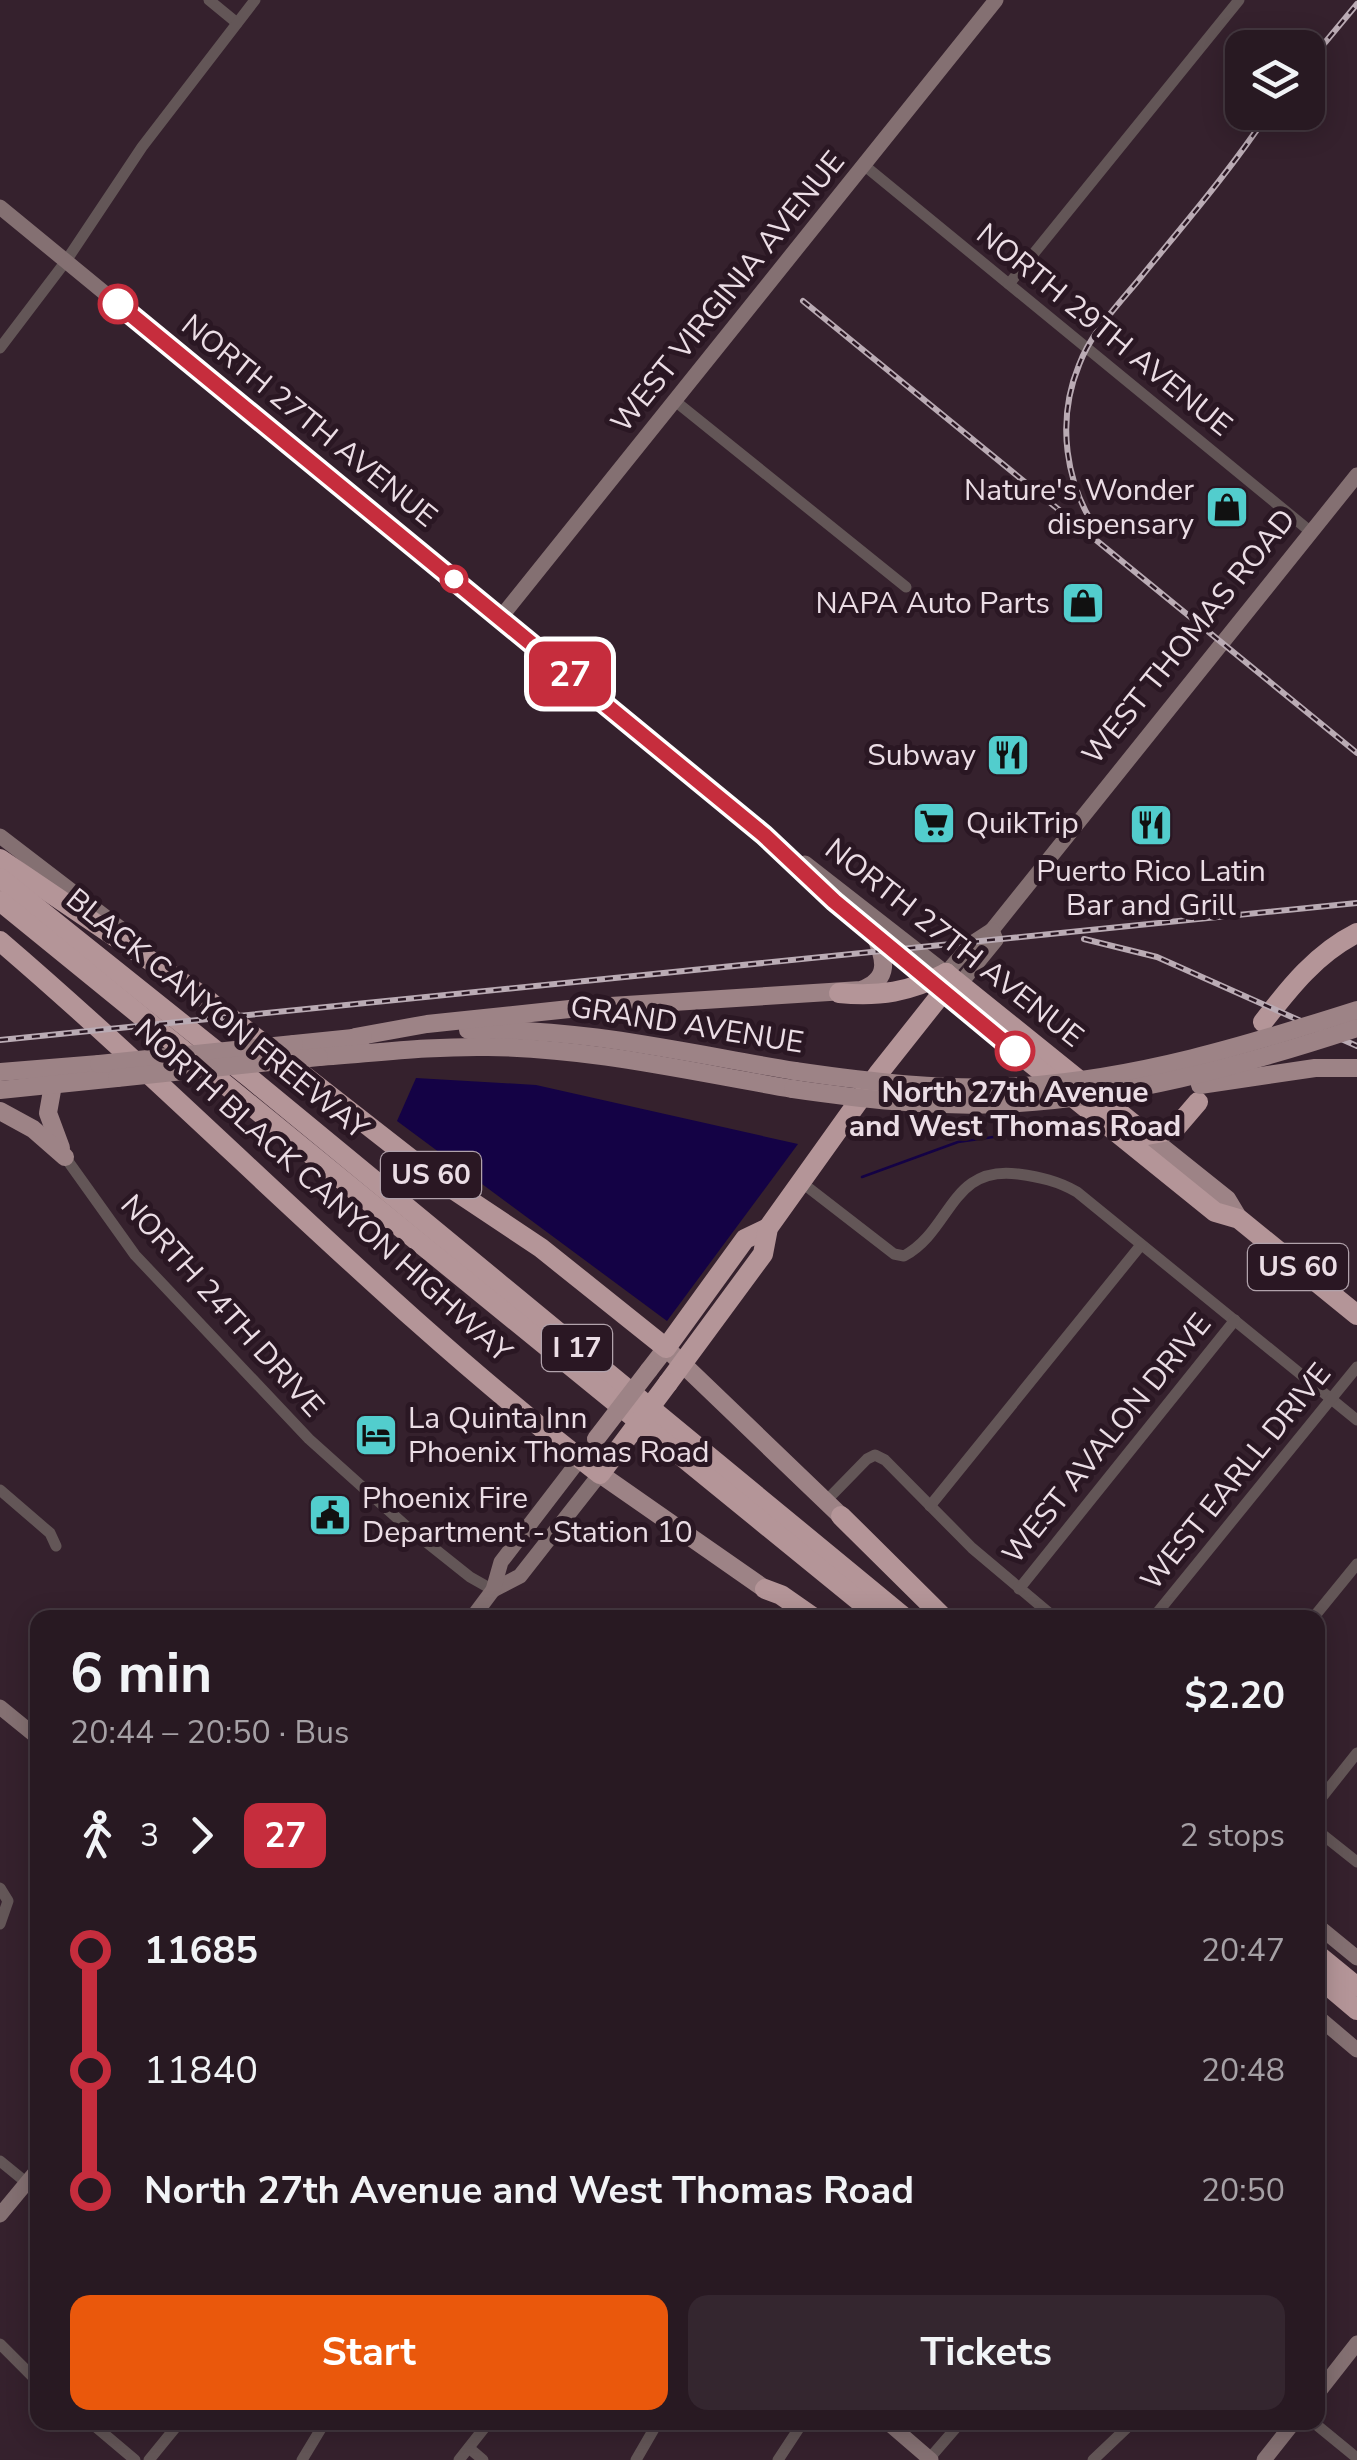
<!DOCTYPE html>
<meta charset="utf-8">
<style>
body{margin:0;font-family:"Nunito Sans",sans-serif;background:#34262f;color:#f1f3f6;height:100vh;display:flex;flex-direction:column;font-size:38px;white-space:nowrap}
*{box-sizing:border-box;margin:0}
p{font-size:32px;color:#a5a0a5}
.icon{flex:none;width:55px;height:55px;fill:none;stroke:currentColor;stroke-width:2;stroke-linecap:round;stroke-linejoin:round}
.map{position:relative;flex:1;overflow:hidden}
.side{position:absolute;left:30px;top:1610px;width:1295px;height:820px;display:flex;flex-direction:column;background:#281922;border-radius:20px;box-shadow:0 5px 25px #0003,0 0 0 2px #443840}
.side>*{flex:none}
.badge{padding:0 20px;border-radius:15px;font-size:35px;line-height:65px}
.fabs{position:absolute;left:1225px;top:30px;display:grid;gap:20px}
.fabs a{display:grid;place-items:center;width:100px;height:100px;border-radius:20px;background:#281922;box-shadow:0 5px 25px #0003,0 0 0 2px #443840;font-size:50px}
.map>.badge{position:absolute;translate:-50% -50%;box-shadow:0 0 0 5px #fff}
.legs{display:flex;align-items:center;gap:15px;height:110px;padding:0 40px;font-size:32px}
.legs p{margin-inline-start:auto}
.overview{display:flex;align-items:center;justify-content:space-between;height:170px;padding:0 40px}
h1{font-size:55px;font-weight:700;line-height:75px}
.primary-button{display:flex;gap:20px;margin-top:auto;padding:20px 40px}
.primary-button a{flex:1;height:115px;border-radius:20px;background:#ea580c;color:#fff;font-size:40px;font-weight:700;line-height:115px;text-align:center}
.primary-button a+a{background:#34262f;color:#f1f3f6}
ul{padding:0 40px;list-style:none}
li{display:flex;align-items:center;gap:35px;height:120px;font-size:38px}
li i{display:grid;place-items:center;width:15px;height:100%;margin:0 12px;background:currentColor}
li i::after{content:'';width:25px;height:25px;margin:-12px;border:8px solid;border-radius:50%;background:#281922}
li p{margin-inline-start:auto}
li:first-child i{background:linear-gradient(#0000 50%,currentColor 0)}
li:last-child i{background:linear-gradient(currentColor 50%,#0000 0)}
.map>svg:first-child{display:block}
.water{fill:#140245}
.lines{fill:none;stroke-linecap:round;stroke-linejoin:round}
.stream{stroke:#140245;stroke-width:2.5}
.street{stroke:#635657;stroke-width:11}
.secondary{stroke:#847072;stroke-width:15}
.primary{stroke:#9d8386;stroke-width:18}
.highway{stroke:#b49598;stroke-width:20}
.rail-casing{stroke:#baabb4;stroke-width:6}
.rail{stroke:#2a1723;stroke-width:2.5;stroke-dasharray:8;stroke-linecap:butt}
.primary-bridge{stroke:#9d8386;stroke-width:18}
.highway-bridge{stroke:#b49598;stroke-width:20}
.line-1-casing{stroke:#fff;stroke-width:22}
.line-1{stroke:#c62d3d;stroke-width:15}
.stop-1-dot{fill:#fff;stroke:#c62d3d;stroke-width:5}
.labels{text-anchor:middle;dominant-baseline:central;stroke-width:10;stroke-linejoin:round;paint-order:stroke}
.shield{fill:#2a1723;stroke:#b1a2ab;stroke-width:2.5}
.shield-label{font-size:28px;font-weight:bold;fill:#ebdde5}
.street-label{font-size:30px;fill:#ebdde5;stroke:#2a1723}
.poi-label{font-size:30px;fill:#ebdde5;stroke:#2a1723;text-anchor:end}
.stop-label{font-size:30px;font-weight:bold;fill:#ebdde5;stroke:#2a1723}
</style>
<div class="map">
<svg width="1357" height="2460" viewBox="0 0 1357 2460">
<rect width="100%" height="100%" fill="#35212d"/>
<!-- water -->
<path class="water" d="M416,1078L536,1085L798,1144L667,1321L397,1121Z"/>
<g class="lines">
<!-- stream -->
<path class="stream" d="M862,1177L958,1142L1050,1129"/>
<!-- street -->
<g class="street">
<path d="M209,0L237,23"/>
<path d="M865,166L1311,532"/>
<path d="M1009,284L1239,0"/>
<path d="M0,348L66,261L142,147L255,0"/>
<path d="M675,401L906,587"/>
<path d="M65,1157L135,1255L309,1439L406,1526L470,1577L493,1590"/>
<path d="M801,1182L894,1254L904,1256C952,1230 950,1165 1018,1174C1040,1177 1058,1181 1077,1192L1357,1420"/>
<path d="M0,1490L50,1533L56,1546"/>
<path d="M826,1501L867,1459L875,1455L885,1460L972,1548L1055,1618"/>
<path d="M930,1506L1141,1245"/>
<path d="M1019,1589L1235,1320"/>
<path d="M1153,1618L1357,1367"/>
<path d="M1313,1618L1357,1564"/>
<path d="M1318,1802L1357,1753"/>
<path d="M1318,1831L1357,1862"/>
<path d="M0,1888L8,1901L0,1924"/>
<path d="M0,2161L38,2192"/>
<path d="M0,2344L38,2382"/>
<path d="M90,2422L135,2460"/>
<path d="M1313,2422L1357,2458"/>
<path d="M469,2448L483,2460"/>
<path d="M149,2460L180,2422"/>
<path d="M302,2460L325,2422"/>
<path d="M459,2460L489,2422"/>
<path d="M636,2460L658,2422"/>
<path d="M778,2460L803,2422"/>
<path d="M928,2460L961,2422"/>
<path d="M1093,2460L1133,2422"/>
</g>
<!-- secondary -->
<g class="secondary">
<path d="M0,207L764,835L834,901L934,985"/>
<path d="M501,617L996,0"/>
<path d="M0,836L133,938"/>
<path d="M805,863L946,973L972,943L992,930L1357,475"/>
<path d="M954,987L960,984L996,940L992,930"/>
<path d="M493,1590L520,1576L600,1474"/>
<path d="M472,1618L493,1590L501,1562L580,1459"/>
<path d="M0,1707L38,1738"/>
<path d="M1318,1926L1357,1958"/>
<path d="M1318,2017L1357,2050"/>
<path d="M0,2215L38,2169"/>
<path d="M1318,2393L1357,2343"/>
<path d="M887,2422L931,2460"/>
<path d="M1264,2460L1294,2422"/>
</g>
<!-- primary -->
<g class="primary">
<path d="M468,1030C579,1027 686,1053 795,1071"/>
<path d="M355,1037L427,1024L579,1008L861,990C891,979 885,959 875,935"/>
<path d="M294,1044L363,1037"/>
<path d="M319,1057C375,1053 432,1046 488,1047C591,1048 692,1072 793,1089"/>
<path d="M0,1072L99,1064"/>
<path d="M53,1085L48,1113L61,1148"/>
<path d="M0,1090L117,1078"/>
<path d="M0,1111L33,1129L65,1157"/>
<path d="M1147,1135L1227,1199L1239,1219"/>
<path d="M649,1370L666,1348L841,1516"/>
<path d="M600,1474L765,1589"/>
</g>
<!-- highway -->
<g class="highway">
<path d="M0,859L201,995L430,1174L541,1248L666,1348L745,1239L768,1228"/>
<path d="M0,878L250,1078L905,1618"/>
<path d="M0,901L880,1618"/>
<path d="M0,941C203,1115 387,1311 600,1474L615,1454"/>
<path d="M946,973L1147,1135L1174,1130L1198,1102"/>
<path d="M943,992L1215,1212L1239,1219L1357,1315"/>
<path d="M839,993C879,997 910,992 946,973"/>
<path d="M1263,1022C1290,987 1317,953 1357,933"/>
<path d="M668,1383L763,1254L768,1228L878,1074L943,992L946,973"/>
<path d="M841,1516L944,1618"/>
<path d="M765,1589L781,1595L814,1618"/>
<path d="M1318,1955L1357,1987"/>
<path d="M1318,1977L1357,2010"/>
</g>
<!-- rail casing -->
<g class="rail-casing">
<g id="rail">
<path d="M1308,63L1357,4"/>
<path d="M803,301L1357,753"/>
<path d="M1099,534C1065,484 1056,421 1079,365C1091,332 1119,304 1141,277C1185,223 1230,171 1269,112"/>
<path d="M1084,939L1157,957L1357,1046"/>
<path d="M0,1040L1357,903"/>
</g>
</g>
<!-- rail -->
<use href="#rail" class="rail"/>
<!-- primary-bridge -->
<g class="primary-bridge">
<path d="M99,1064L294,1044"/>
<path d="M795,1071C870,1082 946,1091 1023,1086C1139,1078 1247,1045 1357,1010"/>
<path d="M117,1078L319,1057"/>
<path d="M1200,1085L1315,1068H1357"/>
<path d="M793,1089C861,1099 931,1107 999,1104C1122,1099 1241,1066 1357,1028"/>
<path d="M596,1439L649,1370"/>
</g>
<!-- highway-bridge -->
<path class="highway-bridge" d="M615,1454L668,1383"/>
</g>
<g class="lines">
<!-- line-1 casing -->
<g class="line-1-casing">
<path id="line-1" d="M118,304L764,835L834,901L1015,1051"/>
</g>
<!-- line-1 -->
<use href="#line-1" class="line-1"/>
</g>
<!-- icons -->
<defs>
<g id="shop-square" transform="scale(2.25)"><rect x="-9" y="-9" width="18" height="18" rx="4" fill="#52cdcd" stroke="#2a1723"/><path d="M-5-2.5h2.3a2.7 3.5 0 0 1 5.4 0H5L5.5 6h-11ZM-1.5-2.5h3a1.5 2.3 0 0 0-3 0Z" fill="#111"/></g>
<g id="restaurant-square" transform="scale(2.25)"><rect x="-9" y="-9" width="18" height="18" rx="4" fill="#52cdcd" stroke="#2a1723"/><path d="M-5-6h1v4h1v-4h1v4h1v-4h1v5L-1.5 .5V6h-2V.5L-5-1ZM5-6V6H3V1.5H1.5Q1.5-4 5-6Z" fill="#111"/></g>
<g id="supermarket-square" transform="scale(2.25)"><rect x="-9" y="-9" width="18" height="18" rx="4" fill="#52cdcd" stroke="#2a1723"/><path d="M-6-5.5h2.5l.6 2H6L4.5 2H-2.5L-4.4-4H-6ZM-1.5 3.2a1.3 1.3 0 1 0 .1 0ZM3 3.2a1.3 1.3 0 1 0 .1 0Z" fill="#111"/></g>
<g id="hotel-square" transform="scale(2.25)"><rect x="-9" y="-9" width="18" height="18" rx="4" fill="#52cdcd" stroke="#2a1723"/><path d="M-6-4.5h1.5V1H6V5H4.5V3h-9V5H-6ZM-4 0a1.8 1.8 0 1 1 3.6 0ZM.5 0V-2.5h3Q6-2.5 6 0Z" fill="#111"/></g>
<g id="civic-square" transform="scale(2.25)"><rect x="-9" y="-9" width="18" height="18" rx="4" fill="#52cdcd" stroke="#2a1723"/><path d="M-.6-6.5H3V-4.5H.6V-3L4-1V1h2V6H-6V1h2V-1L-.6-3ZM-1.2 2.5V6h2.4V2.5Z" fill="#111"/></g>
</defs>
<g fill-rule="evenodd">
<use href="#shop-square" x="1227" y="507"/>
<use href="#shop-square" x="1083" y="603"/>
<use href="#restaurant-square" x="1008" y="755"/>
<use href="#supermarket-square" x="934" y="823"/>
<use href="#restaurant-square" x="1151" y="825"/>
<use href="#hotel-square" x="376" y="1435"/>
<use href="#civic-square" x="330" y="1515"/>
</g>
<!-- markers -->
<g class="stop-1-dot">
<circle cx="118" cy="304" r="18"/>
<circle cx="454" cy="579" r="12"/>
<circle cx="1015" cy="1051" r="18"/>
</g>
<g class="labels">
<!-- shield labels -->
<g class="shield">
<rect x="381" y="1152" width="100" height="46" rx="8"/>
<rect x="1248" y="1244" width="100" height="46" rx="8"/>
<rect x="542" y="1325" width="70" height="46" rx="8"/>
</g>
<g class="shield-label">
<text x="431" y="1175">US 60</text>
<text x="1298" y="1267">US 60</text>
<text x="577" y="1348">I 17</text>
</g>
<!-- street labels -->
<g class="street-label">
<text transform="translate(728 292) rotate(-51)">WEST VIRGINIA AVENUE</text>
<text transform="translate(1104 330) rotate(39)">NORTH 29TH AVENUE</text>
<text transform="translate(309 421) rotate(39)">NORTH 27TH AVENUE</text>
<text transform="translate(1189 637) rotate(-51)">WEST THOMAS ROAD</text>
<text transform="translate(954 943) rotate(38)">NORTH 27TH AVENUE</text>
<text transform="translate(217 1014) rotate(39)">BLACK CANYON FREEWAY</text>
<text transform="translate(687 1025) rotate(9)">GRAND AVENUE</text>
<text transform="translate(323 1191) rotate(42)">NORTH BLACK CANYON HIGHWAY</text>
<text transform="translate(222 1306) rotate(48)">NORTH 24TH DRIVE</text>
<text transform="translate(1107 1439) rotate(-51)">WEST AVALON DRIVE</text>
<text transform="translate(1236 1477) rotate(-51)">WEST EARLL DRIVE</text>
</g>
<!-- poi labels -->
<g class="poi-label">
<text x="1194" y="490">Nature's Wonder<tspan x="1194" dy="34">dispensary</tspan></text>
<text x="1050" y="603">NAPA Auto Parts</text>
<text x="976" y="755">Subway</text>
<text x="966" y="823" text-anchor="start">QuikTrip</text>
<text x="1151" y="871" text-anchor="middle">Puerto Rico Latin<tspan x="1151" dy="34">Bar and Grill</tspan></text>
<text x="408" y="1418" text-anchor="start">La Quinta Inn<tspan x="408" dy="34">Phoenix Thomas Road</tspan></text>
<text x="362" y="1498" text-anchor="start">Phoenix Fire<tspan x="362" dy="34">Department - Station 10</tspan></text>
</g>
<!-- stop labels -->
<g class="stop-label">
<text x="1015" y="1092">North 27th Avenue<tspan x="1015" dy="34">and West Thomas Road</tspan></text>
</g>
</g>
</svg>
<div class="fabs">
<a><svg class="icon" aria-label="layers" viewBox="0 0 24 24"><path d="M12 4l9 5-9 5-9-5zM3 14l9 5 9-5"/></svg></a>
</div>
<b class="badge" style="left:570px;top:674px;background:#c62d3d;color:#fff">27</b>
<section class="side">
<div class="overview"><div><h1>6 min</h1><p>20:44 – 20:50 · Bus</p></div><b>$2.20</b></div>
<div class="legs"><svg class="icon" aria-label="walk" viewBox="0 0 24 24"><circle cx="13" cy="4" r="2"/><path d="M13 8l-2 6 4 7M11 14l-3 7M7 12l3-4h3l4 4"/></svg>3<svg class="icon" aria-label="forward" viewBox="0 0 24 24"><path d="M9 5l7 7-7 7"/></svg><b class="badge" style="background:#c62d3d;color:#fff">27</b><p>2 stops</p></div>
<ul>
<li><i style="color:#c62d3d"></i><b>11685</b><p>20:47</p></li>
<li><i style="color:#c62d3d"></i><span>11840</span><p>20:48</p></li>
<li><i style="color:#c62d3d"></i><b>North 27th Avenue and West Thomas Road</b><p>20:50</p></li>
</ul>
<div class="primary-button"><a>Start</a><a>Tickets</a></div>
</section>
</div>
